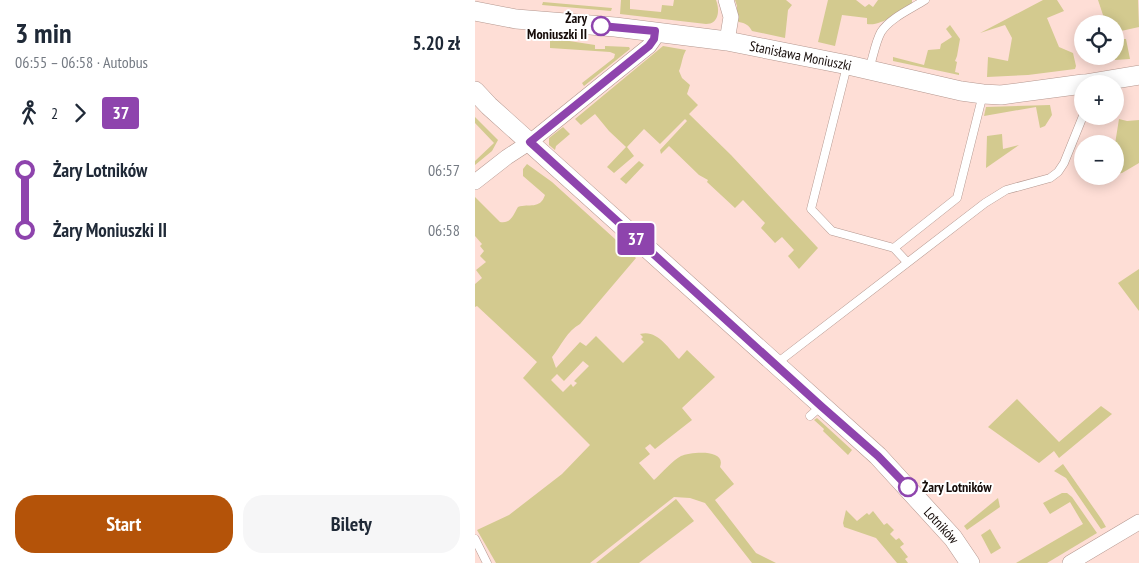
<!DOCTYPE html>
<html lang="pl">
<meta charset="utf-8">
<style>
body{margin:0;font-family:"PT Sans Narrow",sans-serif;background:#f6f6f7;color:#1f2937;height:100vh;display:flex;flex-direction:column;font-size:19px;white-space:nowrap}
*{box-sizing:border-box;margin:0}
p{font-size:16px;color:#747a83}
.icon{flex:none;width:28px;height:28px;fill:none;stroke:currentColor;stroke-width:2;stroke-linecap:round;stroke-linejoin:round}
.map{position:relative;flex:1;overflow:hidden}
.sheet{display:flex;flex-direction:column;background:#fff;width:475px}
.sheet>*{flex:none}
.badge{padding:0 10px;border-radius:4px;font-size:18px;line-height:32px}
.tools{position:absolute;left:599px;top:15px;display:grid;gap:10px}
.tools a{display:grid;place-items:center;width:50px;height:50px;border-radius:50%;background:#fff;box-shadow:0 2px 12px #0003;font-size:25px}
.map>.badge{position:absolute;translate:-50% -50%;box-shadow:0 0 0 2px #fff}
.legs{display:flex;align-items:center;gap:8px;height:55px;padding:0 15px;font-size:16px}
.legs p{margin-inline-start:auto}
.summary{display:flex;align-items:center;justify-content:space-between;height:85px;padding:0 15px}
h1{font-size:28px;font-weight:800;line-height:38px}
.action{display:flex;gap:10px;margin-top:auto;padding:10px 15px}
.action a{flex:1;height:58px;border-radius:20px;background:#b45309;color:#fff;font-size:20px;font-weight:800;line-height:58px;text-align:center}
.action a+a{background:#f6f6f7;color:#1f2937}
ul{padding:0 15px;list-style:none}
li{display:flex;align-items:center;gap:18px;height:60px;font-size:19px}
li i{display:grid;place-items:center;width:8px;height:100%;margin:0 6px;background:currentColor}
li i::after{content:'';width:12px;height:12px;margin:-6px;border:4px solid;border-radius:50%;background:#fff}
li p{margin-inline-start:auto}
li:first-child i{background:linear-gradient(#0000 50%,currentColor 0)}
li:last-child i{background:linear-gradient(currentColor 50%,#0000 0)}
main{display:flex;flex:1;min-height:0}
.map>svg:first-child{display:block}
.green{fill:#d3ca8f;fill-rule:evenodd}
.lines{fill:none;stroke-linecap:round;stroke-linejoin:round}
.service-casing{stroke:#b4978f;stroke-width:9}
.minor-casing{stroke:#b4978f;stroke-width:16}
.tertiary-casing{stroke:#b4978f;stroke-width:20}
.service{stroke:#fff;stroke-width:8}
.minor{stroke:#fff;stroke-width:15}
.tertiary{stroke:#fff;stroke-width:19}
.line-1-casing{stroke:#fff;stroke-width:11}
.line-1{stroke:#8e44ad;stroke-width:8}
.stop-1-dot{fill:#fff;stroke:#8e44ad;stroke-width:2.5}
.labels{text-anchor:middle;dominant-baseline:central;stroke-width:4;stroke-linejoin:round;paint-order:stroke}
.stop-label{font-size:14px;font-weight:bold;fill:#160c09;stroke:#fff;text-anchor:end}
.street-label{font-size:14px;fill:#160c09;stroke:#fff}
</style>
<main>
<section class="sheet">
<div class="summary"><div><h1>3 min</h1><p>06:55 – 06:58 · Autobus</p></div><b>5.20 zł</b></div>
<div class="legs"><svg class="icon" aria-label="walk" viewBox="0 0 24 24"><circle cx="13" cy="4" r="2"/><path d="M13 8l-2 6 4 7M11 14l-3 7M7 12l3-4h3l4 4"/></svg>2<svg class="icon" aria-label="forward" viewBox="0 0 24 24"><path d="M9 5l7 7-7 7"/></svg><b class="badge" style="background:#8e44ad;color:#fff">37</b></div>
<ul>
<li><i style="color:#8e44ad"></i><b>Żary Lotników</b><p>06:57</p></li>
<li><i style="color:#8e44ad"></i><b>Żary Moniuszki II</b><p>06:58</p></li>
</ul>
<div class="action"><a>Start</a><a>Bilety</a></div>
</section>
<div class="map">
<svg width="664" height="563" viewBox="0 0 664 563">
<rect width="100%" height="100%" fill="#feded6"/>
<!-- green -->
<g class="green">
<path d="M146,0H155V9L186,12L187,5L198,6L199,0H241C245,10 244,24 231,24L145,14Z"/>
<path d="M260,0H311L317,5L313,10L310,38L277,31C274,25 270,23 264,22L262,20V6Z"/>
<path d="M353,0H381L390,7L394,4L398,7L403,0H437V4C426,11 405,27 392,24V18L367,15L360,46L343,42Z"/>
<path d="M568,0H582L589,11L572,18L584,47L598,53L601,66L600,69L553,75L512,77L513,57L533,61L537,38L530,25L505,33Z"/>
<path d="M623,0H663L664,27L646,31L648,39H651L655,59L640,60V24H631Z"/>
<path d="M68,2L137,8L136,11L67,5Z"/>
<path d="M475,25L485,39L482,56L480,61L482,62L480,72L484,73V75L418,61V57L449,65L453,50L465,49L466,44L477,37L471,29Z"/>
<path d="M75,38L120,45V49H130V46L154,47L155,49L109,86L107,83L139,58L140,54L135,52L75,48Z"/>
<path d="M188,46L211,50C207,57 207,64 204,71L207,78L215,85L212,94L223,105L214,114L256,155L343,248L324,269L313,256L319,250L307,237L300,243L286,228L290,223L268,200L260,208L232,182L233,180L224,175L194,146L186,154L185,150L212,121L210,119L185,144L169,129L152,147L159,156L139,173L132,167L151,147L134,131L120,114L106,125L100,119Z"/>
<path d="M575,105L577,115L570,126L565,128L561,107L509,116L511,107Z"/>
<path d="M0,117L23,140L17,151L0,165V161L19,143L0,123Z"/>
<path d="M644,119L652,121L664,120V163L647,173L640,174V144Z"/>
<path d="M88,127L95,134L81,146L80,150L74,145V138Z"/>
<path d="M527,134L528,149L544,145L511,168L512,136Z"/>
<path d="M164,161L169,165L151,184L145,179Z"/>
<path d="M52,164L77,182L161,258L105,324C92,331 86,346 77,357L81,368L105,342L111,346L121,336L148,363L169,342L166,339L168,337L165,334C182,329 193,348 204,359L212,350L240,377L207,408L217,420L180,449L175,444L170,448L175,454L164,463L179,480C186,474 198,460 206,456C215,452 252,448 245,467L259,484L240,500L281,553L301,563H277L230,503L215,498L199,497L115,563H21L2,530L34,515L87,474L115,445L48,378L62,362L2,306L0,307V284L7,278L1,270L11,262L5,256L9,251L5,246L7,244L0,236V197L25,222C36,224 38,215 43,207C54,203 65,210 70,195L48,176V169ZM108,361L114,366L99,381L102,383L98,387L96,384L88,392L76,380L82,374L89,381Z"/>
<path d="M664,269V311L643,283Z"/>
<path d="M542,399L584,442L626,406L637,414L584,458L579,451L564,463L513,427Z"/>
<path d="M342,418L377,450L373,455L348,431L349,429L339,420Z"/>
<path d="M588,464L627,520L631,527L626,529L591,478L579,471Z"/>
<path d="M587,493H592L597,497L622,533L572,563H541L608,524L595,502L575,514L568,503Z"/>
<path d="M523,498L525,507L492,530L489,526Z"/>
<path d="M201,499L219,521L164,563H121Z"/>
<path d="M371,510L382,521L392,513L394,515L398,511L409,525L412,523L419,530L415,534L421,540L424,538L429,544L425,547L433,557L430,559L433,563H422L401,538L369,527L368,523Z"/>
<path d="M515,529L526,548L516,554L506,535Z"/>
</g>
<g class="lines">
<!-- service casing -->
<g class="service-casing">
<g id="service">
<path d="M372,66L336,209L357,231L419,248L482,198L508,94"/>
<path d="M394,69C398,58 400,43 406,32C415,18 436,9 450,0"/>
<path d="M419,248L432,262"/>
<path d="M302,363L510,203L531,190L575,178L583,172L589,163L608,116"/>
<path d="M335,416L346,406"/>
<path d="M0,539L12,563"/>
</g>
</g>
<!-- minor casing -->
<g class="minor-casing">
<g id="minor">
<path d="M251,0L256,17L252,41"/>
<path d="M0,182L32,157L55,142L174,46L179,39L180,31"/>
<path d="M595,563L664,522"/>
</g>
</g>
<!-- tertiary casing -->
<g class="tertiary-casing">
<g id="tertiary">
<path id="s1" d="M0,11L41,19L140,27L252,41L373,65L486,91L508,94L526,95L608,84"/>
<path d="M610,84L664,75"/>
<path id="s2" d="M0,91L14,106L403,456L478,538L495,563"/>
</g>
</g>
<!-- service -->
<use href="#service" class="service"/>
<!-- minor -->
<use href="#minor" class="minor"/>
<!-- tertiary -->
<use href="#tertiary" class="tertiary"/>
</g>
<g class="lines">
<!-- line-1 casing -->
<g class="line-1-casing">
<path id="line-1" d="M126,26L180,31L179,39L174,46L55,142L346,406L403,456L433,487"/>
</g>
<!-- line-1 -->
<use href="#line-1" class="line-1"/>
</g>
<!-- markers -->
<g class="stop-1-dot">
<circle cx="126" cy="26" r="9"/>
<circle cx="433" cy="487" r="9"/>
</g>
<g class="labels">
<!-- stop labels -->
<g class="stop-label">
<text x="112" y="18">Żary<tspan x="112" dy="16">Moniuszki II</tspan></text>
<text x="447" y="487" text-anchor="start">Żary Lotników</text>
</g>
<!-- street labels -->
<g class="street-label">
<text stroke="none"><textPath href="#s1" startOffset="329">Stanisława Moniuszki</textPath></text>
<text stroke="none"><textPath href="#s2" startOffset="638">Lotników</textPath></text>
</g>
</g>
</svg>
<div class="tools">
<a><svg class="icon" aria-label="locate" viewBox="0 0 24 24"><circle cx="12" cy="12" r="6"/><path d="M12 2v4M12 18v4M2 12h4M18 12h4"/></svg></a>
<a>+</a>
<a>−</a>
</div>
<b class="badge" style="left:161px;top:239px;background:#8e44ad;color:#fff">37</b>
</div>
</main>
